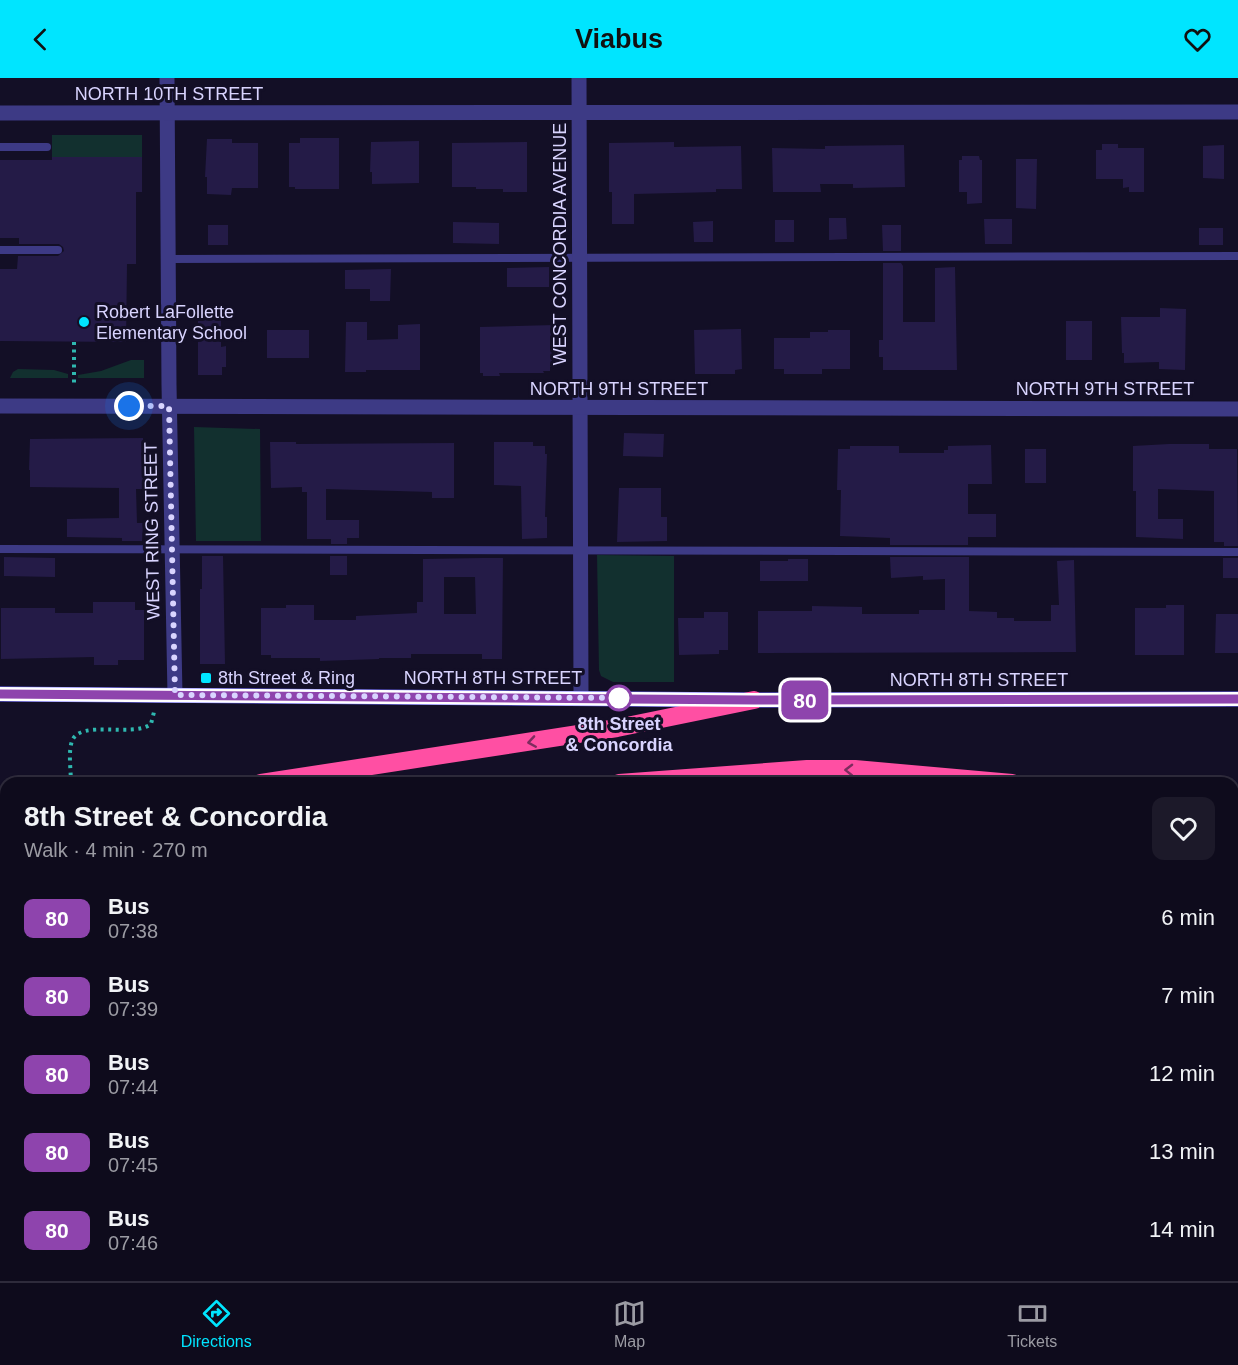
<!DOCTYPE html>
<meta charset="utf-8">
<style>
body{margin:0;font-family:Helvetica,sans-serif;background:#1c1929;color:#f1f3f6;height:100vh;display:flex;flex-direction:column;font-size:22px;white-space:nowrap}
*{box-sizing:border-box;margin:0}
p{font-size:20px;color:#9b9ba3}
.icon{flex:none;width:33px;height:33px;fill:none;stroke:currentColor;stroke-width:2;stroke-linecap:round;stroke-linejoin:round}
.map{position:relative;flex:1;overflow:hidden}
.side{position:absolute;left:0px;top:699px;width:1239px;height:504px;display:flex;flex-direction:column;background:#0e0b1c;border-radius:18px 18px 0 0;box-shadow:0 2px 4px #0004,0 0 0 2px #2e2b3b}
.side>*{flex:none}
.badge{padding:0 12px;border-radius:9px;font-size:21px;line-height:39px}
.you{position:absolute;width:30px;height:30px;margin:-15px;border:4px solid #fff;border-radius:50%;background:#1a73e8;box-shadow:0 0 0 9px #1a73e833}
.map>.badge{position:absolute;translate:-50% -50%;box-shadow:0 0 0 3px #fff}
.round{display:grid;place-items:center;flex:none;width:63px;height:63px;border-radius:12px;background:#1c1929}
.overview{display:flex;align-items:center;justify-content:space-between;height:102px;padding:0 24px}
h1{font-size:28px;font-weight:800;line-height:45px}
ul{padding:0;list-style:none}
li{display:flex;align-items:center;gap:18px;height:78px;padding:0 24px}
li div{flex:1}
li b{display:block;font-size:22px}
li em{font-style:normal}
li .badge{min-width:66px;font-weight:700;text-align:center}
header{display:flex;justify-content:space-between;align-items:center;height:78px;padding:0 24px;background:#00e5ff;color:#111;font-size:27px;font-weight:800}
.tab-bar{display:flex;justify-content:space-around;align-items:center;height:84px;border-top:2px solid #2e2b3b;background:#0e0b1c;font-size:16px;color:#9b9ba3}
.tab-bar a{display:grid;justify-items:center;gap:3px}
.tab-bar .on{color:#00e5ff}
.map>svg:first-child{display:block}
.green{fill:#12302f}
.building{fill:#241b47;fill-rule:evenodd}
.lines{fill:none;stroke-linecap:round;stroke-linejoin:round}
.path{stroke:#2fb8b0;stroke-width:4;stroke-dasharray:3 4.5;stroke-linecap:butt}
.lane{stroke:#3d3a85;stroke-width:8}
.street{stroke:#3d3a85;stroke-width:15}
.secondary{stroke:#6f6bff;stroke-width:15}
.highway{stroke:#ff4fa3;stroke-width:18}
.oneway{stroke:#7d2c5e}
.line-casing{stroke:#fff;stroke-width:14}
.line{stroke:#8e44ad;stroke-width:9}
.walk{stroke:#d9d4ff;stroke-width:6;stroke-dasharray:0 10.8}
.poi-dot{fill:#00e5ff;stroke:#130f26;stroke-width:2}
.stop-dot{fill:#fff;stroke:#8e44ad;stroke-width:3}
.labels{text-anchor:middle;dominant-baseline:central;stroke-width:6;stroke-linejoin:round;paint-order:stroke}
.street-label{font-size:18px;fill:#d9d4ff;stroke:#130f26}
.poi-label{font-size:18px;fill:#d9d4ff;stroke:#130f26;text-anchor:start}
.stop-label{font-size:18px;font-weight:bold;fill:#d9d4ff;stroke:#130f26}
</style>
<header><svg class="icon" aria-label="back" viewBox="0 0 24 24"><path d="M15 5l-7 7 7 7"/></svg>Viabus<svg class="icon" aria-label="heart" viewBox="0 0 24 24"><path d="M12 20l-8-8c-3-5 5-10 8-4 3-6 11-1 8 4z"/></svg></header>
<div class="map">
<svg width="1238" height="1203" viewBox="0 0 1238 1203">
<rect width="100%" height="100%" fill="#130f26"/>
<!-- green -->
<g class="green">
<rect x="52" y="57" width="90" height="22"/>
<path d="M131,282H144V300H78V297L101,293Z"/>
<path d="M18,291L54,292L68,296V300H10L13,294Z"/>
<path d="M194,349L260,351L261,463H196Z"/>
<path d="M597,477L674,478V604H613L601,598L599,592Z"/>
<path d="M1233,807L1238,808V856L1233,855Z"/>
<rect x="107" y="1197" width="111" height="6"/>
<rect x="295" y="1197" width="102" height="6"/>
</g>
<!-- building -->
<g class="building">
<path d="M300,60H339V111H295V109H289V65H300Z"/>
<path d="M207,61H232V65H258V110H232L231,117L207,116V99H205Z"/>
<path d="M419,63V105L372,106V94H370L371,64Z"/>
<path d="M527,64V114H503V111H476V109H452V65Z"/>
<path d="M674,64V69L741,68L742,111H716V114L634,116V146H612V114H609V65Z"/>
<path d="M1102,66H1118V70H1144V114H1129V109L1123,110V101H1096V72H1102Z"/>
<path d="M904,67L905,109L853,110V106H820L821,114H773L772,70L825,71V68Z"/>
<path d="M1224,67V101L1203,100V68Z"/>
<path d="M962,78H979L980,82H982V125L967,126V114H959V82H962Z"/>
<path d="M52,79H142V114H136V186H127L126,264L0,263V191H17L18,178H58L64,173L63,169L59,166H19V160H0V82H52Z"/>
<path d="M1016,81H1037L1036,131L1016,130Z"/>
<path d="M829,140H846L847,161L829,162Z"/>
<path d="M984,141H1012V166H985Z"/>
<rect x="775" y="142" width="19" height="22"/>
<path d="M713,143V164H694L693,144Z"/>
<path d="M453,144L499,145V166L453,165Z"/>
<rect x="208" y="147" width="20" height="20"/>
<path d="M882,147H901V173H883Z"/>
<rect x="1199" y="150" width="24" height="17"/>
<path d="M883,185H901L903,188V244H935V190L955,189L957,292H883V279H879V262H883Z"/>
<path d="M549,189V209H507V190Z"/>
<path d="M391,191L390,223H370V211H345V192Z"/>
<path d="M1160,230L1186,231L1185,292L1159,291V284L1124,285V275H1122L1121,239H1160Z"/>
<path d="M198,236H221V269L226,268V289H222V297H198V262L194,257L198,253Z"/>
<rect x="1066" y="243" width="26" height="39"/>
<path d="M346,244H367V262L398,261V247L420,246V292H366V294H345Z"/>
<path d="M554,247V289H550V293H543L544,295H499L500,298H483V295H480V249Z"/>
<path d="M738,251H741L742,291L735,292V296H695L694,252Z"/>
<rect x="267" y="252" width="42" height="28"/>
<path d="M828,252H850V291H822V296H784V291H774V260H810V254H828Z"/>
<path d="M624,355L664,356L663,379L623,378Z"/>
<path d="M143,360V411H136L137,445H143L142,463H122V460L67,459V441L119,440V410L30,409V392H29L30,361Z"/>
<path d="M270,364H296V366L454,365V420H432V414L326,411V442H359V460H347V466H331V461H307V414H302V409L271,410Z"/>
<path d="M494,364H533V368H545V376H547L545,439H547V460L522,461L521,408L494,407Z"/>
<path d="M1169,366H1209V371H1237L1238,468H1224V464H1214V413L1158,411V441H1183V461L1136,459V413H1133V368Z"/>
<path d="M991,367L992,406H968V436H996V459H968V467H890V460L840,458L841,412H837L838,371H850V368H899V375H944V372H948V368Z"/>
<rect x="1025" y="371" width="21" height="34"/>
<path d="M619,410H661V439H667V463L617,464Z"/>
<path d="M202,478H223L225,586H200V511H202Z"/>
<rect x="330" y="478" width="17" height="19"/>
<path d="M4,479L55,480V499L4,498Z"/>
<path d="M890,479H969V533L997,534V540H1014V543H1051V527H1059L1057,483L1074,482L1076,574L758,575V533H812V528L862,529V536H919V532H945V501L923,502V498L891,500Z"/>
<path d="M482,480H503L502,581H482V576H411V580H379V581L320,583V580H271V577H261V530H286V527H314V542H356V538L417,535V524H423V481ZM444,499H475L476,536H444Z"/>
<rect x="1223" y="480" width="15" height="20"/>
<path d="M788,481H808V503H760V483H788Z"/>
<path d="M93,524H135V532H144V582H118V587H94V579L1,581V530H55V535H93Z"/>
<path d="M1166,527H1184V577H1135V530H1166Z"/>
<path d="M704,534H728V572H719V576L679,577L678,540H704Z"/>
<path d="M1216,536H1238V575H1215Z"/>
</g>
<g class="lines">
<!-- path -->
<g class="path">
<path d="M74,264V306"/>
<path d="M71,705C71,693 68,674 72,663C80,641 133,660 151,646L154,634"/>
</g>
<!-- lane -->
<g class="lane">
<path d="M0,69H47"/>
<path d="M0,172H58"/>
<path d="M167,181L1238,178"/>
<path d="M0,471L1238,474"/>
</g>
<!-- street -->
<g class="street">
<path d="M167,0L169,307L175,617"/>
<path d="M579,0L581,619"/>
<path d="M0,35L1238,34"/>
<path d="M0,328L1238,331"/>
<path d="M1233,939H1238"/>
<path d="M177,1203V1197"/>
<path d="M588,1203V1197"/>
</g>
<!-- secondary -->
<g class="secondary">
<path d="M0,616L754,622L1238,621"/>
<path d="M0,934H6"/>
</g>
<!-- highway -->
<g class="highway">
<path d="M261,705L617,650L754,622"/>
<path d="M619,705L807,691H855L1012,705"/>
<path d="M1233,726L1238,727"/>
<path d="M0,741H6"/>
<path d="M1233,778H1238"/>
<path d="M0,799L6,798"/>
<path d="M1233,870L1238,871"/>
</g>
</g>
<!-- one-way arrows -->
<defs><path id="oneway-chevron" d="M-2-3.5L2.5 0L-2 3.5" fill="none" stroke-width="1.6" stroke-linecap="round" stroke-linejoin="round" transform="scale(1.5)"/></defs>
<g class="oneway">
<use href="#oneway-chevron" transform="translate(532 664) rotate(171)"/>
<use href="#oneway-chevron" transform="translate(849 692) rotate(-179)"/>
</g>
<g class="lines">
<!-- line casing -->
<g class="line-casing">
<path id="line" d="M0,616L754,622L1238,621"/>
</g>
<!-- line -->
<use href="#line" class="line"/>
<!-- walk -->
<path class="walk" d="M129,328H169L175,617L624,620H619"/>
</g>
<!-- markers -->
<g class="poi-dot">
<circle cx="84" cy="244" r="6"/>
<rect x="200" y="594" width="12" height="12" rx="3"/>
</g>
<circle class="stop-dot" cx="619" cy="620" r="12"/>
<g class="labels">
<!-- street labels -->
<g class="street-label">
<text x="169" y="16">NORTH 10TH STREET</text>
<text transform="translate(560 166) rotate(-90)">WEST CONCORDIA AVENUE</text>
<text x="619" y="311">NORTH 9TH STREET</text>
<text x="1105" y="311">NORTH 9TH STREET</text>
<text transform="translate(152 453) rotate(-91)">WEST RING STREET</text>
<text x="493" y="600">NORTH 8TH STREET</text>
<text x="979" y="602">NORTH 8TH STREET</text>
</g>
<!-- poi labels -->
<g class="poi-label">
<text x="96" y="234">Robert LaFollette<tspan x="96" dy="21">Elementary School</tspan></text>
<text x="218" y="600">8th Street &amp; Ring</text>
</g>
<!-- stop labels -->
<g class="stop-label">
<text x="619" y="646">8th Street<tspan x="619" dy="21">&amp; Concordia</tspan></text>
</g>
</g>
</svg>
<div class="you" style="left:129px;top:328px"></div>
<b class="badge" style="left:805px;top:622px;background:#8e44ad;color:#fff">80</b>
<section class="side">
<div class="overview"><div><h1>8th Street &amp; Concordia</h1><p>Walk · 4 min · 270 m</p></div><a class="round"><svg class="icon" aria-label="heart" viewBox="0 0 24 24"><path d="M12 20l-8-8c-3-5 5-10 8-4 3-6 11-1 8 4z"/></svg></a></div>
<ul>
<li><span class="badge" style="background:#8e44ad;color:#fff">80</span><div><b>Bus</b><p>07:38</p></div><em>6 min</em></li>
<li><span class="badge" style="background:#8e44ad;color:#fff">80</span><div><b>Bus</b><p>07:39</p></div><em>7 min</em></li>
<li><span class="badge" style="background:#8e44ad;color:#fff">80</span><div><b>Bus</b><p>07:44</p></div><em>12 min</em></li>
<li><span class="badge" style="background:#8e44ad;color:#fff">80</span><div><b>Bus</b><p>07:45</p></div><em>13 min</em></li>
<li><span class="badge" style="background:#8e44ad;color:#fff">80</span><div><b>Bus</b><p>07:46</p></div><em>14 min</em></li>
</ul>
</section>
</div>
<nav class="tab-bar">
<a class="on"><svg class="icon" aria-label="directions" viewBox="0 0 24 24"><path d="M12 3l9 9-9 9-9-9zM9 14v-3h6M13 9l2 2-2 2"/></svg>Directions</a>
<a><svg class="icon" aria-label="map" viewBox="0 0 24 24"><path d="M3 6l6-2 6 2 6-2v14l-6 2-6-2-6 2zM9 4v14M15 6v14"/></svg>Map</a>
<a><svg class="icon" aria-label="tickets" viewBox="0 0 24 24"><path d="M3 7h18v10H3zM15 7v10"/></svg>Tickets</a>
</nav>
